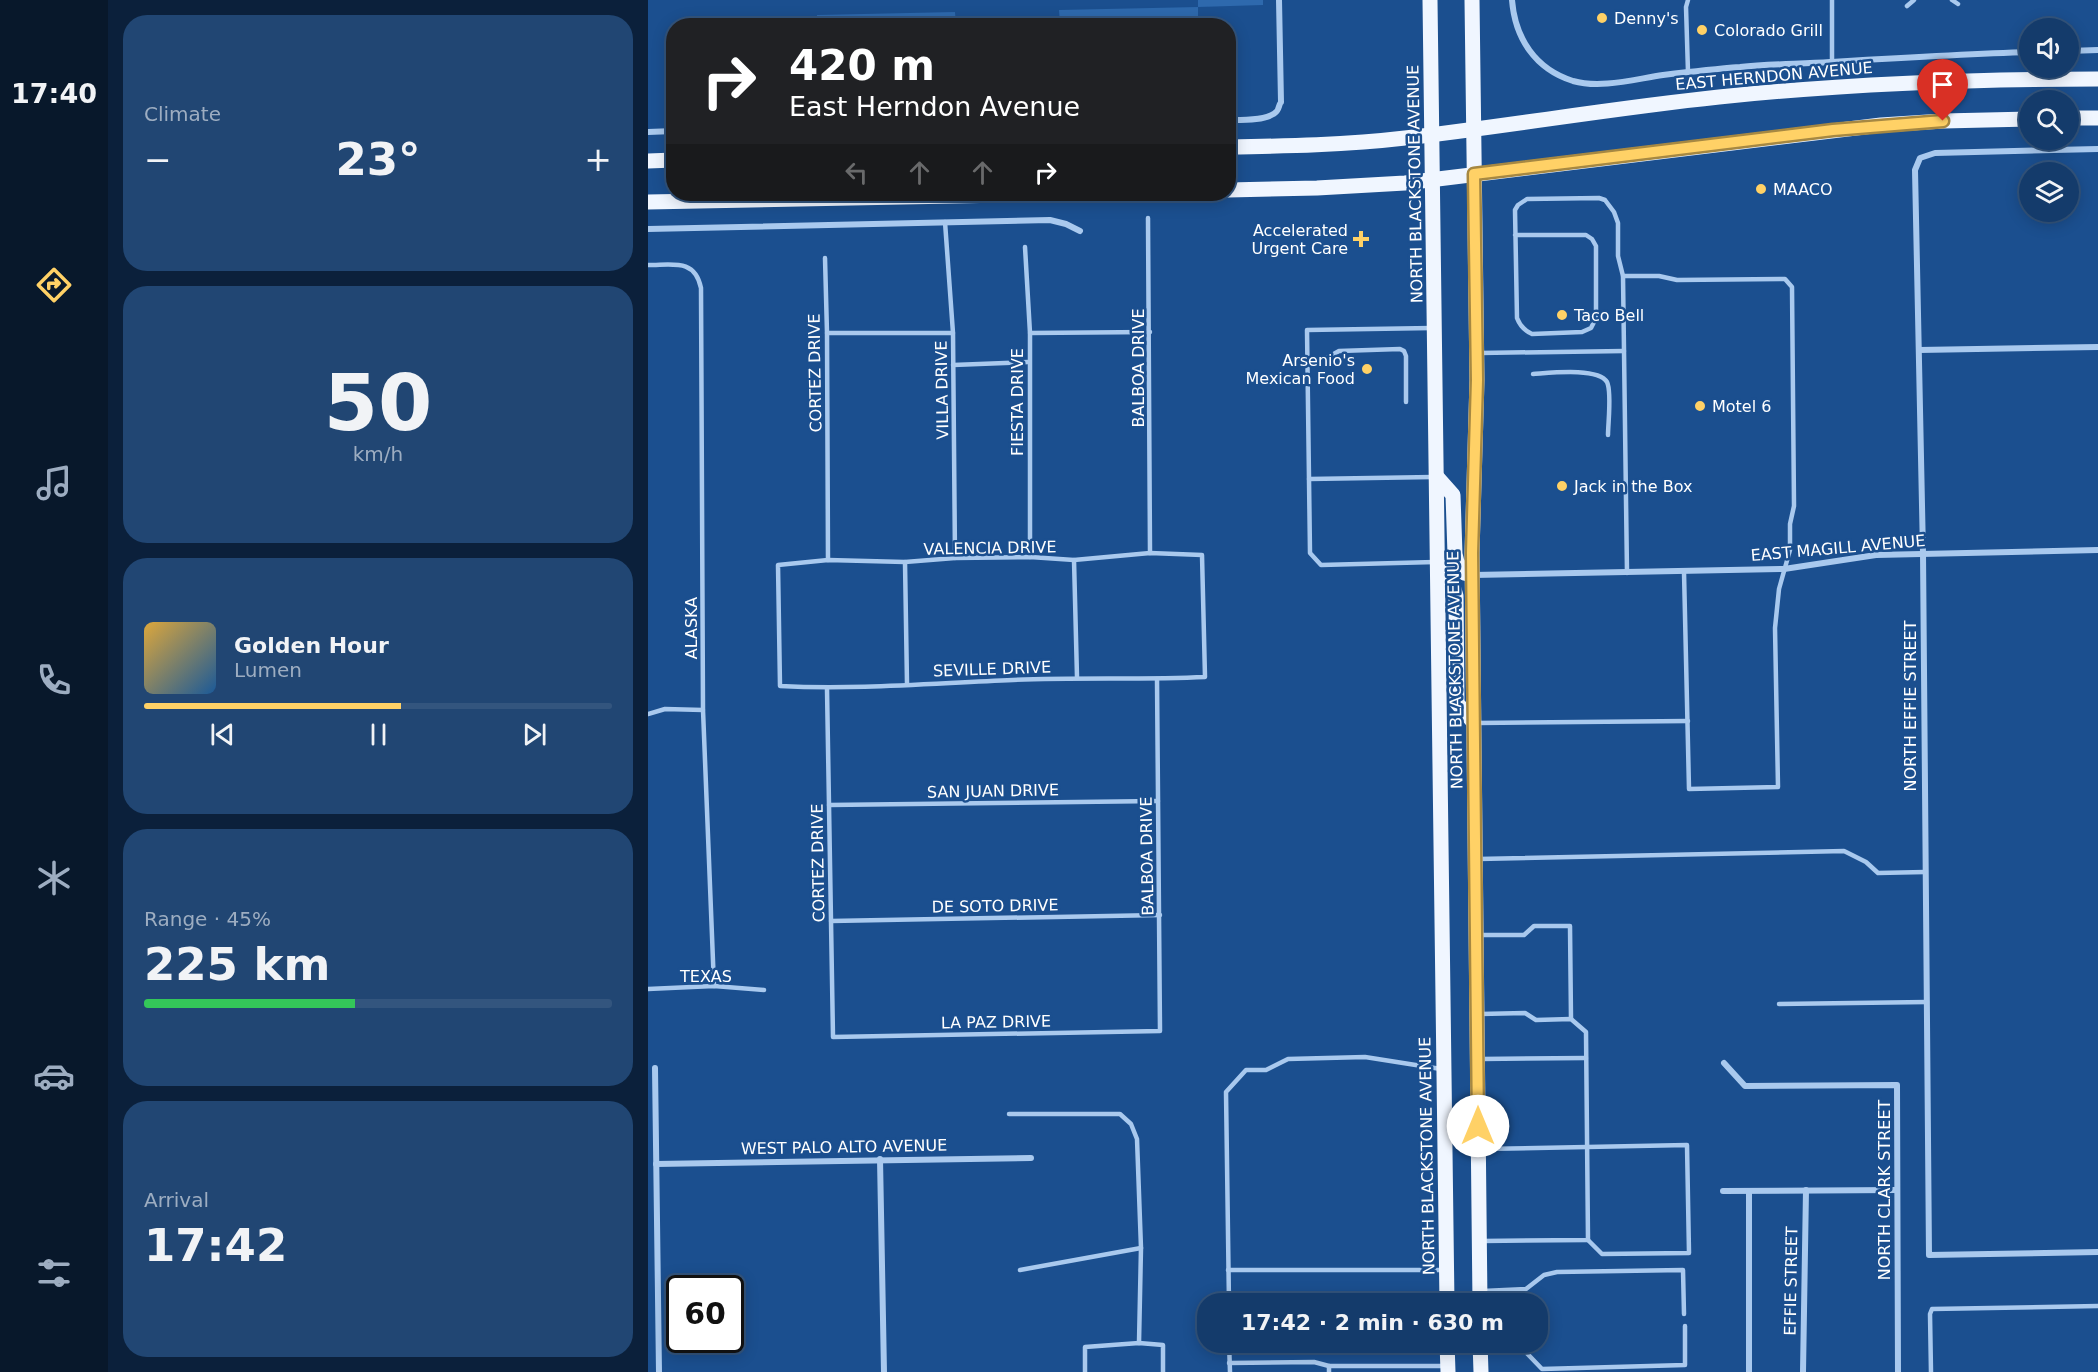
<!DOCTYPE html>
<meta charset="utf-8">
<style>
body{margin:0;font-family:"DejaVu Sans",sans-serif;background:#214673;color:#f1f3f6;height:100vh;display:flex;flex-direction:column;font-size:22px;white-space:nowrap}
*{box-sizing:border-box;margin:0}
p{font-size:20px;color:#9dadc1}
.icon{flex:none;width:33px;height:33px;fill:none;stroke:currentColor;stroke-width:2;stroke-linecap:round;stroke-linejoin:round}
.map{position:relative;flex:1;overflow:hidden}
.details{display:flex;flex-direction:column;gap:15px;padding:15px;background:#0b203b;width:540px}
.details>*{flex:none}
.guide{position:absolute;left:18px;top:18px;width:570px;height:183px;border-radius:24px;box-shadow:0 3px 15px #0003,0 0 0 2px #33557e;background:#202124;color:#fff;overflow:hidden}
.buttons{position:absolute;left:1371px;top:18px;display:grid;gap:12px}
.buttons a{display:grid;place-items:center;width:60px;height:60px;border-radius:50%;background:#143b6b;box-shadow:0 3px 15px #0003,0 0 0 2px #33557e;font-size:30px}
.speed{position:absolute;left:18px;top:1275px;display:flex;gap:12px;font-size:30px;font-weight:700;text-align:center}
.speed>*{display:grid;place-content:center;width:78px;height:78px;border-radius:50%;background:#143b6b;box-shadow:0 3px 15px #0003,0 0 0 2px #33557e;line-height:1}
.speed .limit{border:3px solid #111;border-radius:9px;background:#fff;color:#111}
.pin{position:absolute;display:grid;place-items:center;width:51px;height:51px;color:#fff;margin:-62px -26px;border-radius:50% 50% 50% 0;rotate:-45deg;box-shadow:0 0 6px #0007}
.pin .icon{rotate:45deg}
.me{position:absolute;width:66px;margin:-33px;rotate:0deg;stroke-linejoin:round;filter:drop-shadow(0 0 4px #0008)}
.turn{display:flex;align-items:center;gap:21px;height:126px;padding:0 24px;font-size:27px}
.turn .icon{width:78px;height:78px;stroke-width:2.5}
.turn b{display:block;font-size:42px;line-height:51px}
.lanes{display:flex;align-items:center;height:57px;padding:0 24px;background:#0003;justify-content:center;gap:30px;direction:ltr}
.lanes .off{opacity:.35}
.big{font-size:45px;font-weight:600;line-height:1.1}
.details .card{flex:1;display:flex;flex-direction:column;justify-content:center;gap:9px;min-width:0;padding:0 21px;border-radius:24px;background:#214673}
.details .dial{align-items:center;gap:0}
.dial b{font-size:78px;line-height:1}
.song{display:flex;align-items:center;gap:18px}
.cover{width:72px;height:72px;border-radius:9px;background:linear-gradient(135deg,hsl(40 70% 55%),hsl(210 70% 35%))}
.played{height:6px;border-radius:3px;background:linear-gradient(90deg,#ffd166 55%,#33557e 55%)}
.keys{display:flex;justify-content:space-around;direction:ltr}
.heat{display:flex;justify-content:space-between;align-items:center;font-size:33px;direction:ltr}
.charge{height:9px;border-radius:4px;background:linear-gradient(90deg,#34c759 45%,#33557e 0)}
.trip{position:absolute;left:549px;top:1293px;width:351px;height:60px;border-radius:24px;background:#143b6b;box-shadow:0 3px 15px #0003,0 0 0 2px #33557e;font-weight:600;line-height:60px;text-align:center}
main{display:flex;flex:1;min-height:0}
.menu{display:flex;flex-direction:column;width:108px;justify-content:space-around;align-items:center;background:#08182b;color:#9dadc1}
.menu .icon{width:42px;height:42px}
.menu .on{color:#ffd166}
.menu b{font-size:27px;color:#f1f3f6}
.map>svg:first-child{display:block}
.green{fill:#2e69ad}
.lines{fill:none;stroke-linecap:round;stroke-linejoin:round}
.service{stroke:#a9c9ee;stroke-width:4.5}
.minor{stroke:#a9c9ee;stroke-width:6}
.primary{stroke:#f0f6ff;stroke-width:15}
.route-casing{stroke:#a68842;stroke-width:15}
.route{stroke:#ffd166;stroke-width:10}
.poi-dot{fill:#ffd166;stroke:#1b4f8f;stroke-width:2}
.labels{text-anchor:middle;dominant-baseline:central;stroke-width:5;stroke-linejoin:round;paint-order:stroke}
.poi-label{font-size:16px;fill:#fff;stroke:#1b4f8f;text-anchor:start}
.street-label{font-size:16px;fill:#fff;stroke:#1b4f8f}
</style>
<main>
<nav class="menu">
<b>17:40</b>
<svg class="icon on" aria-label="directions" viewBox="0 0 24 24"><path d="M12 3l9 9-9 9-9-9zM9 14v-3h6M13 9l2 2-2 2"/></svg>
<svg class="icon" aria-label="music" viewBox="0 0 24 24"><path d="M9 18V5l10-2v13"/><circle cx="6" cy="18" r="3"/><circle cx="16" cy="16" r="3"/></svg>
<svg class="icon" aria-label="phone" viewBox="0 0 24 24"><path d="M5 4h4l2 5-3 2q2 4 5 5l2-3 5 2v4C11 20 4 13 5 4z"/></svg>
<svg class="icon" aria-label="climate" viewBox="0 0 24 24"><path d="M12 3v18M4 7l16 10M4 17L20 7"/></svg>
<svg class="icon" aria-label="car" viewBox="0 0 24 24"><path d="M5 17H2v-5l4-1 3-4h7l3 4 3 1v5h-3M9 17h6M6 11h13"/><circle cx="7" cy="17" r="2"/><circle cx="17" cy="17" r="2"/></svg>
<svg class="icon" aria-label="filters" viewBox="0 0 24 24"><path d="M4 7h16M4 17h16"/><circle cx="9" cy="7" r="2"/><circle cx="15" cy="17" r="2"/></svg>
</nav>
<section class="details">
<div class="card"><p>Climate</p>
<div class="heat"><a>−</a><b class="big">23°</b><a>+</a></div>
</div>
<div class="card dial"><b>50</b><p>km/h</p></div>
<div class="card">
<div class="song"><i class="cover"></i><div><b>Golden Hour</b><p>Lumen</p></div></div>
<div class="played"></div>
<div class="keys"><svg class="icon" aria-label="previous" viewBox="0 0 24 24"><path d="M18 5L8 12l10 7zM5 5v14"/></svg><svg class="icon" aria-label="pause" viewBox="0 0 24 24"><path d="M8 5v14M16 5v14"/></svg><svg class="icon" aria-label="next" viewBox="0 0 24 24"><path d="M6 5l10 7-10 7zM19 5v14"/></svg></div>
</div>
<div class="card"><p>Range · 45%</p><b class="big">225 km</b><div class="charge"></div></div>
<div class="card"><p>Arrival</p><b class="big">17:42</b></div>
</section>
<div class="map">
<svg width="1450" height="1372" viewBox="0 0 1450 1372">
<rect width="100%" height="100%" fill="#1b4f8f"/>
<g class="green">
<polygon points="550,0 615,0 615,5 550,7 550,25 412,25 411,10 550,7"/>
<polygon points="307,12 308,25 169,25 169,15"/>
</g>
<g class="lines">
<g class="service">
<polyline points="1040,0 1038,7 1040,72"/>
<polyline points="1184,0 1184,62"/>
<polyline points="1304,0 1310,4"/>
<polyline points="1259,6 1266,0"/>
<polyline points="500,218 502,553"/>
<polyline points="297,222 305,333 307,558"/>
<path d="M867 235H938L944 239 948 246V318L943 328 934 332 884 334C877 331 872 326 869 318L867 210 870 205 879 199 951 198 957 200 966 212 970 223V256L975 276 979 573"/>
<polyline points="377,247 382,333 382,557"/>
<polyline points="177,258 179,333 180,560"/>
<path d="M0 265C24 265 47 258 53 288L55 710 66 986"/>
<polyline points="975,276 1011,276 1029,280 1137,279 1144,287 1146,506 1142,524 1142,550 1131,589 1127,628 1130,787 1041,789 1036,572"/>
<polyline points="784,328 659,330 662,553 673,565 787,562"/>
<polyline points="179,333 305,333"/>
<polyline points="382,333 502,332"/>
<polyline points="832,353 976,351"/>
<polyline points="660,359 677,359 691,351 752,349 756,351 758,356 758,402"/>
<polyline points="305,365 380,362"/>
<path d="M885 374C901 373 950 367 959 382 964 392 960 423 960 435"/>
<polyline points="661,479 785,477"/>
<path d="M502 553 554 555 557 677C493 680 429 677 365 680 287 683 209 690 132 686L130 565 180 560 257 562 307 558 382 557 426 560Z"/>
<polyline points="426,560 429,677"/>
<polyline points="257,562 259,684"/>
<polyline points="179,689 185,1037 512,1031 509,679"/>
<polyline points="0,714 17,709 55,710"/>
<polyline points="829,723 1040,721"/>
<polyline points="181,805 510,801"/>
<polyline points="830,859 1196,851 1218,862 1230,873 1277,872"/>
<polyline points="183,921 512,915"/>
<polyline points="830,935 876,935 886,926 922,926 923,1019"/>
<polyline points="0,989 66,986 116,990"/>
<polyline points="1131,1004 1279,1002"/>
<polyline points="832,1014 877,1013 888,1020 923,1019 938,1032 940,1240 834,1241"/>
<polyline points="833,1059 938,1058"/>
<polyline points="361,1114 472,1114 483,1124 489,1139 493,1248 491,1343"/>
<polyline points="833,1149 1039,1145 1041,1253 954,1254 940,1240"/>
<polyline points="372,1270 493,1248"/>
<polyline points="580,1270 797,1270"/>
<polyline points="835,1291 878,1289 896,1275 909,1272 1035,1270 1036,1314"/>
<polyline points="581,1304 578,1092 598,1070 618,1070 640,1059 717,1057 793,1069"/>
<polyline points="581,1342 582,1372"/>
<polyline points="868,1342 894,1369 1037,1365 1037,1326"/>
<polyline points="581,1363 666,1362 681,1366"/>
<polyline points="437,1372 437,1347 491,1343 515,1345 515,1372"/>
<polyline points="681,1372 681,1366 797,1366"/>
<polyline points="1283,1372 1282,1314 1284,1309 1450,1306"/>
</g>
<g class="minor">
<path d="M864 0C867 38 887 69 925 81 953 89 987 79 1015 75 1040 72 1066 69 1092 67 1122 64 1152 64 1182 62 1249 58 1315 54 1382 52"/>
<polyline points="1420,51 1450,50"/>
<path d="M580 120C592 120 621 121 629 111 630 111 632 102 633 102L631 0"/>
<polyline points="0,132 26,131"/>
<polyline points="1450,149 1287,153 1272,158 1267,170 1275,553 1281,1255 1450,1252"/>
<polyline points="0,229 402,220 418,224 432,231"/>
<polyline points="1271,350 1450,347"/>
<polyline points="825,575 1136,569 1228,555 1450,550"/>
<polyline points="1076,1063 1097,1086 1249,1085 1250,1372"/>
<polyline points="7,1068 11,1372"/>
<polyline points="232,1159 236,1372"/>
<polyline points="8,1164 383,1158"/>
<polyline points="1075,1191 1249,1190"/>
<polyline points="1101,1372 1101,1191"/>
<polyline points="1155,1372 1158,1190"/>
</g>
<g class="primary">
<polyline points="782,0 799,1304"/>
<polyline points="824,0 829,380 824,553 832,1304"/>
<polyline points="1420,118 1450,118"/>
<path d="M580 147C639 146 698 145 757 138 861 126 966 108 1071 97 1197 84 1323 79 1450 79"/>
<polyline points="0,161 26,160"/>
<polyline points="580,190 669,188 757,183 1233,125 1295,121 1382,119"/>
<polyline points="0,202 404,194"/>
<polyline points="789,477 805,495 807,554 809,562 816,573 824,575"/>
<polyline points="790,562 801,573 808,596 809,703 826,723"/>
<polyline points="799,1342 800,1372"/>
<polyline points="832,1342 833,1372"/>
</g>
</g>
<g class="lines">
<g class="route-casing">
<polyline id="route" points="830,1126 824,553 829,380 826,174 1185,130 1295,121"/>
</g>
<use href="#route" class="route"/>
</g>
<g class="poi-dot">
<circle cx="954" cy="18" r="6"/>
<circle cx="1054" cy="30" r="6"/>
<circle cx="1113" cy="189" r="6"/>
<path d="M710 230h6v6h6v6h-6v6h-6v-6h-6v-6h6z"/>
<circle cx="914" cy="315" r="6"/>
<circle cx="719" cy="369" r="6"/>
<circle cx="1052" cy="406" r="6"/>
<circle cx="914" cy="486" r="6"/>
</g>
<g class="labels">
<g class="poi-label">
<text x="966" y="18">Denny's</text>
<text x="1066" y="30">Colorado Grill</text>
<text x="1125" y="189">MAACO</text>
<text x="700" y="230" text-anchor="end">Accelerated<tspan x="700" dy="18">Urgent Care</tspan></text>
<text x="926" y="315">Taco Bell</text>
<text x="707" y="360" text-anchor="end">Arsenio's<tspan x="707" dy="18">Mexican Food</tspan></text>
<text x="1064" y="406">Motel 6</text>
<text x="926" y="486">Jack in the Box</text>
</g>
<g class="street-label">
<text transform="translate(1126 76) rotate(-5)">EAST HERNDON AVENUE</text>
<text transform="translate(767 184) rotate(-91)">NORTH BLACKSTONE AVENUE</text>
<text transform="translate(490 368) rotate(-90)">BALBOA DRIVE</text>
<text transform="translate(167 373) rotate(-91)">CORTEZ DRIVE</text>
<text transform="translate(294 390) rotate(-91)">VILLA DRIVE</text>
<text transform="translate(369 402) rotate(-90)">FIESTA DRIVE</text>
<text transform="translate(342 548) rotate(-1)">VALENCIA DRIVE</text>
<text transform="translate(1190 548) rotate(-5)">EAST MAGILL AVENUE</text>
<text transform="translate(43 628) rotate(-90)">ALASKA</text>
<text transform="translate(344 669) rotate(-2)">SEVILLE DRIVE</text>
<text transform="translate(807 670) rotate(-91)">NORTH BLACKSTONE AVENUE</text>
<text transform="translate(1262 706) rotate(-90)">NORTH EFFIE STREET</text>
<text transform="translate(345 791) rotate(-1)">SAN JUAN DRIVE</text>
<text transform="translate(499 856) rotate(-91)">BALBOA DRIVE</text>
<text transform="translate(170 863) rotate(-91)">CORTEZ DRIVE</text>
<text transform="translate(347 906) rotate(-1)">DE SOTO DRIVE</text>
<text x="58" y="976">TEXAS</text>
<text transform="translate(348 1022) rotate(-1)">LA PAZ DRIVE</text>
<text transform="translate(196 1147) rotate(-1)">WEST PALO ALTO AVENUE</text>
<text transform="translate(779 1156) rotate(-91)">NORTH BLACKSTONE AVENUE</text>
<text transform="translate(1236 1190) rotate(-90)">NORTH CLARK STREET</text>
<text transform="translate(1143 1281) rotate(-89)">EFFIE STREET</text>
</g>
</g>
</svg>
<div class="buttons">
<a><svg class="icon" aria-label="sound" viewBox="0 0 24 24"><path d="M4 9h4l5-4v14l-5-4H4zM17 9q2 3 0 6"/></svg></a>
<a><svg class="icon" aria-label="search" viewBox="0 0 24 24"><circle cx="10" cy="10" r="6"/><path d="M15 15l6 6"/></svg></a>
<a><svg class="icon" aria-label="layers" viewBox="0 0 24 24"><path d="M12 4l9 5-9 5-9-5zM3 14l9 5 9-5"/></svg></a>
</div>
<div class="speed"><div class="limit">60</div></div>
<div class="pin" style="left:1295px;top:121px;background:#d93025"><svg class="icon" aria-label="arrive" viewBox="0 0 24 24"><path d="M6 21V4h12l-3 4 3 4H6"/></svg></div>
<svg class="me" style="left:830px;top:1126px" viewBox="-20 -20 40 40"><circle r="19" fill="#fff"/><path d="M0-13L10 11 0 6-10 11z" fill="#ffd166"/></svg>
<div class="trip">17:42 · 2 min · 630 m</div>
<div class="guide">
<div class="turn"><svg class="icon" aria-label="right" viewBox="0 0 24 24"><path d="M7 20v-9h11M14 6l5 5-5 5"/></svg><div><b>420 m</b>East Herndon Avenue</div></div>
<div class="lanes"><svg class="icon off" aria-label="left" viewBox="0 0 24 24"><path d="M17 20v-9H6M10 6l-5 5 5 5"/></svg><svg class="icon off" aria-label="ahead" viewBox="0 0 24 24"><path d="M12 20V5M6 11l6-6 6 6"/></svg><svg class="icon off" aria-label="ahead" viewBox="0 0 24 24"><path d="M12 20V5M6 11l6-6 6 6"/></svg><svg class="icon" aria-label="right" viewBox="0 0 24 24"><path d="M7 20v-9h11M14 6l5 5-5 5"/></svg></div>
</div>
</div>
</main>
